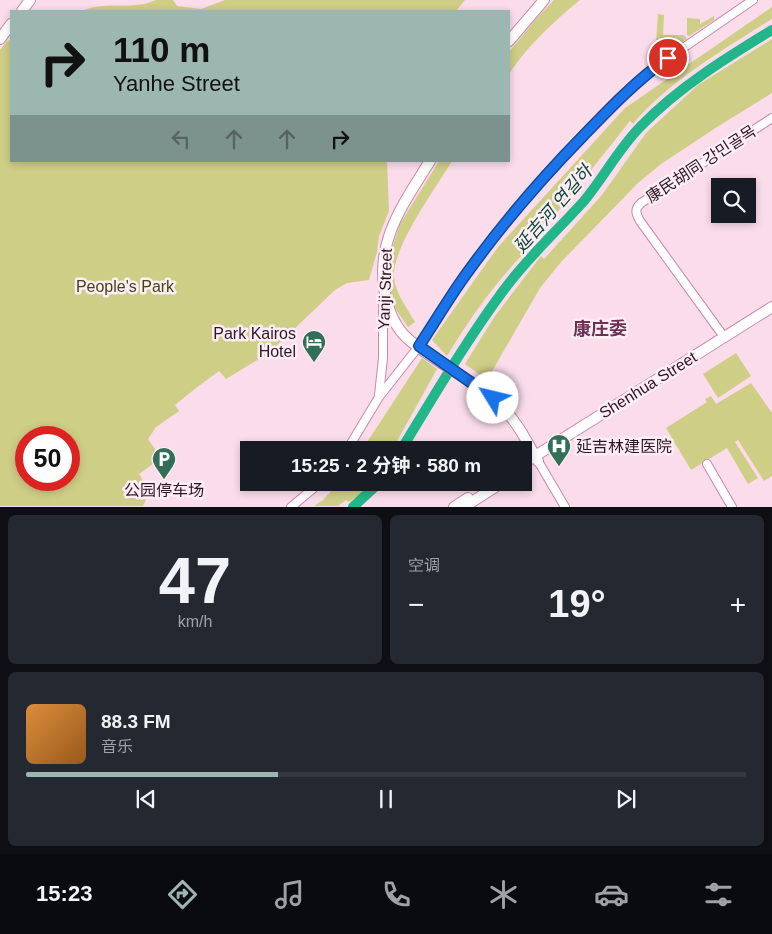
<!DOCTYPE html>
<html lang="zh">
<meta charset="utf-8">
<style>
body{margin:0;font-family:Arial,"Noto Sans SC","Noto Sans KR",sans-serif;background:#242831;color:#f1f3f6;height:100vh;display:flex;flex-direction:column;font-size:19px;white-space:nowrap}
*{box-sizing:border-box;margin:0}
p{font-size:16px;color:#9ea1a6}
.icon{flex:none;width:28px;height:28px;fill:none;stroke:currentColor;stroke-width:2;stroke-linecap:round;stroke-linejoin:round}
.map{position:relative;height:507px;overflow:hidden}
.sheet{display:flex;flex-direction:column;gap:8px;padding:8px;background:#0d0f14;flex:1}
.sheet>*{flex:none}
.guide{position:absolute;left:10px;top:10px;width:500px;height:152px;border-radius:0px;box-shadow:0 2px 8px #0003;background:#9cb7af;color:#111;overflow:hidden}
.tools{position:absolute;left:711px;top:178px;display:grid;gap:10px}
.tools a{display:grid;place-items:center;width:45px;height:45px;border-radius:0px;background:#171b24;box-shadow:0 2px 8px #0003;font-size:25px}
.speed{position:absolute;left:15px;top:426px;display:flex;gap:10px;font-size:25px;font-weight:700;text-align:center}
.speed>*{display:grid;place-content:center;width:65px;height:65px;border-radius:50%;background:#171b24;box-shadow:0 2px 8px #0003;line-height:1}
.speed .limit{border:8px solid #d22;background:#fff;color:#111}
.pin{position:absolute;display:grid;place-items:center;width:42px;height:42px;color:#fff;margin:-21px;border:2px solid #fff;border-radius:50%;box-shadow:0 1px 5px #0007}
.me{position:absolute;width:55px;margin:-28px;rotate:306deg;stroke-linejoin:round;filter:drop-shadow(0 0 4px #0008)}
.turn{display:flex;align-items:center;gap:18px;height:105px;padding:0 20px;font-size:22px}
.turn .icon{width:65px;height:65px;stroke-width:2.5}
.turn b{display:block;font-size:35px;line-height:42px}
.lanes{display:flex;align-items:center;height:48px;padding:0 20px;background:#0003;justify-content:center;gap:25px;direction:ltr}
.lanes .off{opacity:.35}
.big{font-size:38px;font-weight:700;line-height:1.1}
.sheet .widget{flex:1;display:flex;flex-direction:column;justify-content:center;gap:8px;min-width:0;padding:0 18px;border-radius:8px;background:#242831}
.sheet .dial{align-items:center;gap:0}
.dial b{font-size:65px;line-height:1}
.song{display:flex;align-items:center;gap:15px}
.cover{width:60px;height:60px;border-radius:8px;background:linear-gradient(135deg,hsl(30 70% 55%),hsl(30 70% 35%))}
.played{height:5px;border-radius:2px;background:linear-gradient(90deg,#9cb7af 35%,#363941 35%)}
.keys{display:flex;justify-content:space-around;direction:ltr}
.heat{display:flex;justify-content:space-between;align-items:center;font-size:28px;direction:ltr}
.sheet .tiles{flex:1;display:grid;gap:8px;grid-template-columns:1fr 1fr}
.widget:last-child{grid-column:span 2}
.trip{position:absolute;left:240px;top:441px;width:292px;height:50px;border-radius:0px;background:#171b24;box-shadow:0 2px 8px #0003;font-weight:700;line-height:50px;text-align:center}
.dock{display:flex;height:80px;justify-content:space-around;align-items:center;background:#090b0e;color:#9ea1a6}
.dock .icon{width:35px;height:35px}
.dock .on{color:#9cb7af}
.dock b{font-size:22px;color:#f1f3f6}
.map>svg:first-child{display:block}
.green{fill:#cfce87;fill-rule:evenodd}
.lines{fill:none;stroke-linecap:round;stroke-linejoin:round}
.river{stroke:#22b68b;stroke-width:10}
.minor-casing{stroke:#cb86aa;stroke-width:10}
.major-casing{stroke:#cb86aa;stroke-width:12}
.minor{stroke:#fff;stroke-width:8}
.major{stroke:#fff;stroke-width:10}
.route-casing{stroke:#114b97;stroke-width:12}
.route{stroke:#1a73e8;stroke-width:9}
.labels{text-anchor:middle;dominant-baseline:central;stroke-width:5;stroke-linejoin:round;paint-order:stroke}
.street-label{font-size:16px;fill:#301624;stroke:#fdeef5}
.park-label{font-size:16px;fill:#454415;stroke:#fdeef5}
.poi-label{font-size:16px;fill:#301624;stroke:#fdeef5;text-anchor:end}
.water-label{font-size:18px;font-style:italic;fill:#0d4735;stroke:#fdeef5}
.neighbourhood-label{font-size:18px;font-weight:bold;fill:#6d3153;stroke:#fdeef5}
</style>
<div class="map">
<svg width="772" height="507" viewBox="0 0 772 507">
<rect width="100%" height="100%" fill="#fadcea"/>
<g class="green">
<path d="M156 0H173L177 6 201 9 225 0H465L456 11H81C108 0 132 11 156 0Z"/>
<path d="M554 0H580C553 22 528 45 509 74V52L536 19Z"/>
<path d="M772 7V19C728 46 665 84 633 124L630 121 560 209 529 239 532 245C499 277 471 316 447 356L432 340 498 247 625 108Z"/>
<polygon points="658,14 664,15 663,35 684,35 687,39 658,58 655,57"/>
<polygon points="714,16 714,20 689,36 687,35 687,18 700,19 700,24"/>
<path d="M11 39V161H387L389 211 379 236 377 252 369 280 347 283 335 290 269 353 226 379 219 371 196 388 175 405 179 411 156 427 148 439 161 458 139 474C147 487 150 492 143 506H0V50L6 42ZM26 438H69V480H26Z"/>
<polygon points="772,39 772,93 717,127 661,164 638,183 561,262 540,288 487,380 465,364 495,316 541,256 544,259 602,195 646,133 698,85"/>
<path d="M439 161H452C436 188 392 247 394 277 395 293 407 308 415 322L408 327 395 308 391 297V252L400 224Z"/>
<polygon points="736,353 751,376 718,398 703,374"/>
<polygon points="422,358 437,369 392,450 362,450"/>
<polygon points="751,383 772,413 772,476 764,481 738,440 735,442 758,478 748,484 727,448 691,470 666,428 707,402 705,399 711,396 716,404"/>
<polygon points="339,482 372,483 363,493 349,502 346,500 338,506 314,506 323,500"/>
</g>
<g class="lines">
<g class="river">
<path d="M401 450C434 396 466 341 503 291 527 258 557 231 584 201 604 177 619 148 641 126 679 87 726 58 772 30"/>
<polyline points="353,507 380,482"/>
</g>
<g class="minor-casing">
<g id="minor">
<path d="M724 337 640 221C636 214 634 209 641 203L772 118"/>
<polyline points="379,395 383,358 383,297"/>
<polyline points="347,450 379,397 419,346 465,274 524,201 562,157 618,99 654,68 753,0"/>
<polyline points="538,461 565,507"/>
<polyline points="707,464 732,507"/>
<polyline points="291,507 321,482"/>
</g>
</g>
<g class="major-casing">
<g id="major">
<polyline points="22,11 30,0"/>
<polyline points="0,39 11,24"/>
<polyline points="509,41 544,0"/>
<path d="M430 161C402 206 372 245 387 302 390 314 397 329 407 338 436 364 475 379 502 407 518 423 527 442 538 461"/>
<polyline points="524,463 772,307"/>
<polyline points="454,507 468,498"/>
<polyline points="464,507 503,482"/>
</g>
</g>
<use href="#minor" class="minor"/>
<use href="#major" class="major"/>
</g>
<g class="lines">
<g class="route-casing">
<path id="route" d="M493 398 419 346C435 322 450 296 467 273 502 224 542 178 584 135 611 107 637 80 668 58"/>
</g>
<use href="#route" class="route"/>
</g>
<defs>
<g id="hotel-pin" transform="scale(1.25)"><path d="M0 17L-7.5 6A9.5 9.5 0 1 1 7.5 6Z" fill="#336e58" stroke="#fdeef5"/><path d="M-6-4.5h1.5V1H6V5H4.5V3h-9V5H-6ZM-4 0a1.8 1.8 0 1 1 3.6 0ZM.5 0V-2.5h3Q6-2.5 6 0Z" fill="#fff"/></g>
<g id="hospital-pin" transform="scale(1.25)"><path d="M0 17L-7.5 6A9.5 9.5 0 1 1 7.5 6Z" fill="#336e58" stroke="#fdeef5"/><path d="M-5-5h3v3.5h4V-5h3V5h-3V1.5h-4V5h-3Z" fill="#fff"/></g>
<g id="parking-pin" transform="scale(1.25)"><path d="M0 17L-7.5 6A9.5 9.5 0 1 1 7.5 6Z" fill="#336e58" stroke="#fdeef5"/><path d="M-3.5-5.5H1a3.5 3.5 0 0 1 0 7H-1V5.5H-3.5ZM-1-3.4V-.6H.8a1.4 1.4 0 0 0 0-2.8Z" fill="#fff"/></g>
</defs>
<g fill-rule="evenodd">
<use href="#hotel-pin" x="314" y="342"/>
<use href="#hospital-pin" x="559" y="446"/>
<use href="#parking-pin" x="164" y="459"/>
</g>
<g class="labels">
<g class="street-label">
<text transform="translate(701 164) rotate(-33)">康民胡同 강민골목</text>
<text transform="translate(385 289) rotate(-88)">Yanji Street</text>
<text transform="translate(648 385) rotate(-32)">Shenhua Street</text>
</g>
<g class="park-label">
<text x="125" y="286">People's Park</text>
</g>
<g class="poi-label">
<text x="296" y="333">Park Kairos<tspan x="296" dy="18">Hotel</tspan></text>
<text x="576" y="446" text-anchor="start">延吉林建医院</text>
<text x="164" y="490" text-anchor="middle">公园停车场</text>
</g>
<g class="water-label">
<text transform="translate(553 209) rotate(-49)">延吉河 연길하</text>
</g>
<g class="neighbourhood-label">
<text x="600" y="329">康庄委</text>
</g>
</g>
</svg>
<div class="tools">
<a><svg class="icon" aria-label="search" viewBox="0 0 24 24"><circle cx="10" cy="10" r="6"/><path d="M15 15l6 6"/></svg></a>
</div>
<div class="speed"><div class="limit">50</div></div>
<div class="pin" style="left:668px;top:58px;background:#d93025"><svg class="icon" aria-label="arrive" viewBox="0 0 24 24"><path d="M6 21V4h12l-3 4 3 4H6"/></svg></div>
<svg class="me" style="left:493px;top:398px" viewBox="-20 -20 40 40"><circle r="19" fill="#fff"/><path d="M0-13L10 11 0 6-10 11z" fill="#1a73e8"/></svg>
<div class="trip">15:25 · 2 分钟 · 580 m</div>
<div class="guide">
<div class="turn"><svg class="icon" aria-label="right" viewBox="0 0 24 24"><path d="M7 20v-9h11M14 6l5 5-5 5"/></svg><div><b>110 m</b>Yanhe Street</div></div>
<div class="lanes"><svg class="icon off" aria-label="left" viewBox="0 0 24 24"><path d="M17 20v-9H6M10 6l-5 5 5 5"/></svg><svg class="icon off" aria-label="ahead" viewBox="0 0 24 24"><path d="M12 20V5M6 11l6-6 6 6"/></svg><svg class="icon off" aria-label="ahead" viewBox="0 0 24 24"><path d="M12 20V5M6 11l6-6 6 6"/></svg><svg class="icon" aria-label="right" viewBox="0 0 24 24"><path d="M7 20v-9h11M14 6l5 5-5 5"/></svg></div>
</div>
</div>
<section class="sheet">
<div class="tiles">
<div class="widget dial"><b>47</b><p>km/h</p></div>
<div class="widget"><p>空调</p>
<div class="heat"><a>−</a><b class="big">19°</b><a>+</a></div>
</div>
<div class="widget">
<div class="song"><i class="cover"></i><div><b>88.3 FM</b><p>音乐</p></div></div>
<div class="played"></div>
<div class="keys"><svg class="icon" aria-label="previous" viewBox="0 0 24 24"><path d="M18 5L8 12l10 7zM5 5v14"/></svg><svg class="icon" aria-label="pause" viewBox="0 0 24 24"><path d="M8 5v14M16 5v14"/></svg><svg class="icon" aria-label="next" viewBox="0 0 24 24"><path d="M6 5l10 7-10 7zM19 5v14"/></svg></div>
</div>
</div>
</section>
<nav class="dock">
<b>15:23</b>
<svg class="icon on" aria-label="directions" viewBox="0 0 24 24"><path d="M12 3l9 9-9 9-9-9zM9 14v-3h6M13 9l2 2-2 2"/></svg>
<svg class="icon" aria-label="music" viewBox="0 0 24 24"><path d="M9 18V5l10-2v13"/><circle cx="6" cy="18" r="3"/><circle cx="16" cy="16" r="3"/></svg>
<svg class="icon" aria-label="phone" viewBox="0 0 24 24"><path d="M5 4h4l2 5-3 2q2 4 5 5l2-3 5 2v4C11 20 4 13 5 4z"/></svg>
<svg class="icon" aria-label="climate" viewBox="0 0 24 24"><path d="M12 3v18M4 7l16 10M4 17L20 7"/></svg>
<svg class="icon" aria-label="car" viewBox="0 0 24 24"><path d="M5 17H2v-5l4-1 3-4h7l3 4 3 1v5h-3M9 17h6M6 11h13"/><circle cx="7" cy="17" r="2"/><circle cx="17" cy="17" r="2"/></svg>
<svg class="icon" aria-label="filters" viewBox="0 0 24 24"><path d="M4 7h16M4 17h16"/><circle cx="9" cy="7" r="2"/><circle cx="15" cy="17" r="2"/></svg>
</nav>
